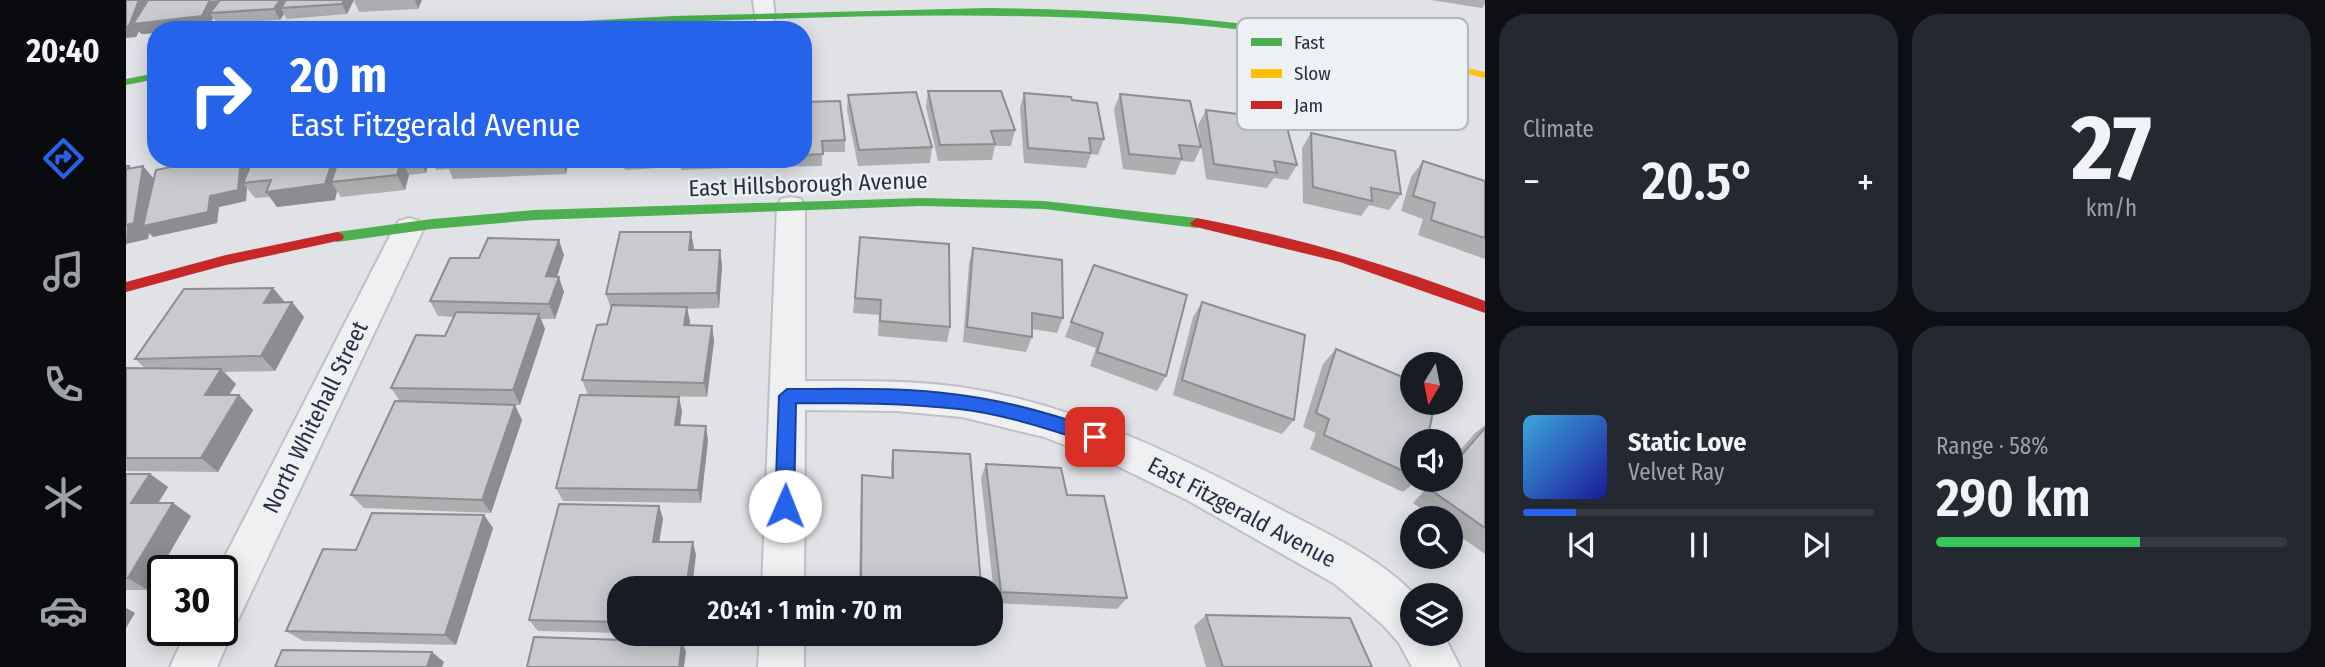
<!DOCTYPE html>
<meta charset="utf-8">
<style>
body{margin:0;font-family:"Fira Sans Condensed",sans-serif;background:#242831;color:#f1f3f6;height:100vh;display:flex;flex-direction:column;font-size:26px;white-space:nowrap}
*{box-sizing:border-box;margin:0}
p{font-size:23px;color:#9ea1a6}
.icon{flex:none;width:38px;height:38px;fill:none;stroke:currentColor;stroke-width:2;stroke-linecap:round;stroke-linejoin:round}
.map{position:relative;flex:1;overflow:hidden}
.drawer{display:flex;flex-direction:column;gap:14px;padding:14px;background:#0d0f14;width:840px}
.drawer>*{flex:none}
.top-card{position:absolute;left:21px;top:21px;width:665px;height:147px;border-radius:28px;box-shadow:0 4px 18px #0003;background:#2563eb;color:#fff;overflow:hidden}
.needle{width:46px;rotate:190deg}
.tools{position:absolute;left:1274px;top:352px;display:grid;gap:14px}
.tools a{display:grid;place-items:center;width:63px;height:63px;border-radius:50%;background:#171b24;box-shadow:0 4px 18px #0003;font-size:35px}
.speed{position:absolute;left:21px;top:555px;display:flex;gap:14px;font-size:35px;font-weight:700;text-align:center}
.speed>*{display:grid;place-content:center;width:91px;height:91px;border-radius:50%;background:#171b24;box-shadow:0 4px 18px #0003;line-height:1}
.speed .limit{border:4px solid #111;border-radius:10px;background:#fff;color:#111}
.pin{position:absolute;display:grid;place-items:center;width:60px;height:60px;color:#fff;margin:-30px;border-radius:14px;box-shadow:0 4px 10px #0006}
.me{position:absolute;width:77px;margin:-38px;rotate:1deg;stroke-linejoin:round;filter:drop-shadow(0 0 5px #0008)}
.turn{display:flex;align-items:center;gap:24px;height:147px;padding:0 28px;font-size:32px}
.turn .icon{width:91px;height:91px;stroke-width:2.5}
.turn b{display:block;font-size:49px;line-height:60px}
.big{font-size:52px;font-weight:600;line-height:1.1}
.drawer .widget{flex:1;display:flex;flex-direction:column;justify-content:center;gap:10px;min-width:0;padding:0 24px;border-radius:28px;background:#242831}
.drawer .dial{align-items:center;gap:0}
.dial b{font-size:91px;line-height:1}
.song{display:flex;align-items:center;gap:21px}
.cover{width:84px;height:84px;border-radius:10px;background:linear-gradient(135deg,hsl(200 70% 55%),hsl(240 70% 35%))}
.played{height:7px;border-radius:4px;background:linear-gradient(90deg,#2563eb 15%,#363941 15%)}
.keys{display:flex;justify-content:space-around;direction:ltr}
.heat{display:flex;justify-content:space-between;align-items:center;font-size:38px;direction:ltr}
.charge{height:10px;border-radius:5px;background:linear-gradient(90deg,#34c759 58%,#363941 0)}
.drawer .tiles{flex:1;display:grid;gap:14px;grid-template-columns:repeat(2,1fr)}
.trip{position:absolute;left:481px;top:576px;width:396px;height:70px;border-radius:28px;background:#171b24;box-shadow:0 4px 18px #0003;font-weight:600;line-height:70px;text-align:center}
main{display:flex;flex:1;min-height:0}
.dock{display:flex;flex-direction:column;width:126px;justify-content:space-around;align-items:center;background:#090b0e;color:#9ea1a6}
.dock .icon{width:49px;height:49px}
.dock .selected{color:#2563eb}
.dock b{font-size:32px;color:#f1f3f6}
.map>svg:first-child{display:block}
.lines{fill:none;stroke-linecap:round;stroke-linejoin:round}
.street-casing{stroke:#bec0c3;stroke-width:4}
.street{fill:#eff0f2;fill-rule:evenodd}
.fast{fill:#4caf50;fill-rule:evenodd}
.slow{fill:#ffc107;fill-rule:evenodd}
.jam{fill:#c62828;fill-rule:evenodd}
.wall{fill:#acaeb0}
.shaded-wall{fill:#8c8d90}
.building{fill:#c8cacd;stroke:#8c8d90;stroke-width:2}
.route{fill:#2563eb;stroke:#184099;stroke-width:2}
.labels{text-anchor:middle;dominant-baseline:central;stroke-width:5;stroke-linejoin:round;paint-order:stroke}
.street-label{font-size:23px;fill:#26313f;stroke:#edf1f6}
.key{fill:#edf1f6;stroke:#b1b7bf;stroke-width:2}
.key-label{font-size:19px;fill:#26313f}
</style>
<main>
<nav class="dock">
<b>20:40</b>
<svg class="icon selected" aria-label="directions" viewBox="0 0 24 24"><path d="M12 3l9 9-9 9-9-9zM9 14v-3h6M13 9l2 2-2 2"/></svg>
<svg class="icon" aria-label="music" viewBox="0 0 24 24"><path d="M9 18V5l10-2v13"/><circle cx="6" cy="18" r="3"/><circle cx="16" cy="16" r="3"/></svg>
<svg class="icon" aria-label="phone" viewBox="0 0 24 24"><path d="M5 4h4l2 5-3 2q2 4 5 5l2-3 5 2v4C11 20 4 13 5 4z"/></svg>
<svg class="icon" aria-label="climate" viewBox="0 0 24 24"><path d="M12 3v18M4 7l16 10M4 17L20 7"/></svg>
<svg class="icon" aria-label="car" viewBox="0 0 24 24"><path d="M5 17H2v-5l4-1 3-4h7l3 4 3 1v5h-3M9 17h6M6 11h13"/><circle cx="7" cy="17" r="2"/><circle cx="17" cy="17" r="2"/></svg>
</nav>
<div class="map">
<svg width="1359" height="667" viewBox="0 0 1359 667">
<rect width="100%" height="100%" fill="#e0e2e5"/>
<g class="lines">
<g class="street-casing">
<g id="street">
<polygon points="627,0 647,0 649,17 646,22 630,22"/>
<path d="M665 197 675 199 679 206V381C730 381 782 380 833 387 946 403 1051 455 1150 507 1199 533 1250 555 1289 595H1286V634H1317L1334 667H1286L1273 643 1257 625 1209 584 1061 500 985 463 918 437 836 417 771 411 679 410 678 588H636L651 206 655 199Z"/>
<polygon points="283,218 293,221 298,228 111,622 105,625 107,630 91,667 44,667 61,630 96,630 96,570 92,570 268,228 273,221"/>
<polygon points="634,634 678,634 678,667 632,667"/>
</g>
</g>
<use href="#street" class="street"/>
<g class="fast">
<path d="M862 8C968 9 1073 16 1178 32L1183 35 1178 38C969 7 760 15 550 22 479 25 409 30 338 30L343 27 548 16Z"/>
<polygon points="30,73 30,79 0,85 0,79"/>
<polygon points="794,198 918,201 1071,218 1078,223 1071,228 918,209 794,206 409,220 306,229 211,242 204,237 211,232 306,219 409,210"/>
</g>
<polygon class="slow" points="1178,32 1359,72 1359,78 1174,37 1174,33"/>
<g class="jam">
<path d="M1071 218C1170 237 1265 265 1359 301V313L1214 262 1066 226 1064 223Z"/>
<polygon points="211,232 216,234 218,237 216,240 100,265 0,292 0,282 100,255"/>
</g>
</g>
<g class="wall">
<polygon points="0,0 20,0 21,1 228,0 221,14 161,19 158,14 154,20 91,23 87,18 83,27 56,30 30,30 30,33 15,34 13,31 10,37"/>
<polygon points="229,0 296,0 292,9 233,12 228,1"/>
<polygon points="1305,0 1359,0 1359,4 1356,8"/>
<polygon points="802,91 889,130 885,146 869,146 866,160 812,161 800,107"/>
<polygon points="898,93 946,100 978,139 972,155 965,154 960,168 898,163 894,108"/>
<polygon points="994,94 1075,147 1068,162 1055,161 1049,175 997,169 988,109"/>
<polygon points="722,95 806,147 804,163 732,166 721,110"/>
<polygon points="677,102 719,140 719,152 696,152 696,166 647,167 646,159 677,159"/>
<polygon points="1080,110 1171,165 1162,180 1148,178 1141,188 1080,179 1072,125"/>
<polygon points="1185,133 1275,194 1263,210 1243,205 1235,216 1177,203 1176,148"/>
<polygon points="127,159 304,159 300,173 283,175 279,190 215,197 211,191 209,200 151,207 144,197 129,198 121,188 120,201 93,207 91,223 27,237 23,233 22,239 5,168 28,179 124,164 123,168"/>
<polygon points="305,159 443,159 440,174 327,179 323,169 310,170"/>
<polygon points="496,159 548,159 548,167 499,170"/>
<polygon points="553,159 605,159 605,168 555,170"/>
<polygon points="1297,161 1359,181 1359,259 1292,235 1297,219 1275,211 1285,177"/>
<polygon points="565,232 567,250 594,250 596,266 593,308 561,309 564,322 563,325 586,326 588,341 581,397 462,395 456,380 481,324 485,309 480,294"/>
<polygon points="734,237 824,327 821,342 752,336 753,315 727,313"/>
<polygon points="847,248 937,318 931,333 906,329 906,337 900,352 837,342 843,263"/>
<polygon points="438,255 431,276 438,292 429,319 415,319 419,329 394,405 355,404 396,420 365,513 238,508 225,495 274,401 265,388 319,336 328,317 312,316 304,301 353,258"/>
<polygon points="968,265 1040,376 1031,391 964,366 970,348 939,337"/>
<polygon points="147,288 159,302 166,302 178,317 149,371 98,372 110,384 103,395 113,395 127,410 92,472 0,471 0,368 20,369 9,359"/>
<polygon points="1076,302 1168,420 1156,434 1047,395 1067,317"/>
<polygon points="1210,349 1286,441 1286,480 1292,480 1277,492 1184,449 1190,433 1177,427 1197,364"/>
<polygon points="556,411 554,426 582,440 575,503 437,501 430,488"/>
<polygon points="1359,425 1359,554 1325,530 1325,518 1308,518 1287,503 1308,480 1325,480 1325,461 1348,434"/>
<polygon points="767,450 855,585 854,588 733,588 735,489 736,475 765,477 765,464"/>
<polygon points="860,464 941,495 1001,598 991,609 869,603 855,478"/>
<polygon points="0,474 24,474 42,487 32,503 65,516 22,590 0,590"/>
<polygon points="533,506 537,519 533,542 570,555 494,588 494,633 412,631 403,620"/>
<polygon points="358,515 367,528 330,645 177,641 160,631"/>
<polygon points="1080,615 1246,667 1080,667 1068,626"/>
</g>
<g class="shaded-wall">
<polygon points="13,0 20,0 23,4 96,0 84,13 87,18 83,27 56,30 30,30 30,33 15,34 13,31 10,37 0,38 0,26"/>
<polygon points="154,0 167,0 155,8 158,14 154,20 148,9"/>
<polygon points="218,0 228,0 221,14 216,4"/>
<polygon points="289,0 296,0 292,9"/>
<polygon points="115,159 121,159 124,164 122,182 117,183 121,188 120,201 93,207 91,223 27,237 23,233 22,239 0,244 3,166 15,180 17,166 30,181 84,196"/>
<polygon points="207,159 220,159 205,182 211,191 209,200 151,207 140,192"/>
<polygon points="293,159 304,159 300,173"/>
<polygon points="435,159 443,159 440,174"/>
<polygon points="275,160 283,175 279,190 271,175"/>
<polygon points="565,232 568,248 566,266 563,250"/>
<polygon points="433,240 438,255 426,292 420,276"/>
<polygon points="594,250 596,266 593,308 591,293"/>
<polygon points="433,277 438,292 429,319 423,304"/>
<polygon points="147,288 159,303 138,303"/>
<polygon points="166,302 178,317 149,371 135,356"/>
<polygon points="561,307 564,322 560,340 558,325"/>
<polygon points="413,314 419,329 394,405 387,390"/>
<polygon points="586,326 588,341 581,397 578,383"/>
<polygon points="95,369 110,384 94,409 79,395"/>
<polygon points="113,395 127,410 92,472 75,458"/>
<polygon points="553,397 556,411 552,439 549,425"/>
<polygon points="389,405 396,420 365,513 356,500"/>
<polygon points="580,426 582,440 575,503 572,490"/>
<polygon points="24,474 42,487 24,516 5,503"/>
<polygon points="47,503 65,516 22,590 2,578"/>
<polygon points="533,506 537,519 531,554 527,542"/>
<polygon points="358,515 367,528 330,645 319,635"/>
<polygon points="567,542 570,555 566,588 560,588"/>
<polygon points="0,608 9,613 0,628"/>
<polygon points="556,642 560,652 558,667 553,667"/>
<polygon points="306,652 318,662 316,667 301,667"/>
</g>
<g class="building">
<polygon points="0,0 13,0 3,26 0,26"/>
<polygon points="22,0 84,0 76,16 7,24"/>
<polygon points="94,0 154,0 148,9 84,13"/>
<polygon points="160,0 218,0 216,4 155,8"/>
<polygon points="802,91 875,91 889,130 865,131 869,144 814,145"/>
<polygon points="790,92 806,147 733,150 722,95"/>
<polygon points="898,93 945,97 946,100 971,103 978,139 963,138 965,153 902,148"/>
<polygon points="994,94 1064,101 1075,147 1053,145 1056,159 1003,154"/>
<polygon points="714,101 719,140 696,141 697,154 677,155 677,102"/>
<polygon points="1080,110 1159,120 1171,165 1148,161 1151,173 1088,164"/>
<polygon points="1185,133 1269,151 1275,194 1245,188 1246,201 1187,187"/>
<polygon points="83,159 115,159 112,190 84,196 82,212 17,226 30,170"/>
<polygon points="127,159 207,159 199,184 140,192 145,180 117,183"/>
<polygon points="213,159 280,159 275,160 271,175 205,182"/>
<polygon points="322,159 424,159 320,164"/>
<polygon points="1297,161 1359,181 1359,238 1305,220 1309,203 1287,196"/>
<polygon points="0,166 3,166 2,169 17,166 8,223 0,225"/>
<polygon points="494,232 565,232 563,250 594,250 591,293 480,294"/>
<polygon points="734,237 823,244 824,327 754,321 755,300 729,298"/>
<polygon points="362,238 433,240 420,276 433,277 423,304 304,301 324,258 353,258"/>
<polygon points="847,248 936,260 937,318 906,313 906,337 841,327"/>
<polygon points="968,265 1061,295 1040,376 971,352 977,333 945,322"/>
<polygon points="147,288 138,303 166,302 135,356 9,359 58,289"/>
<polygon points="1076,302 1179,335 1168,420 1056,380"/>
<polygon points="486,305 561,307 558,325 586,326 578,383 456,380 471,325 481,324"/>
<polygon points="330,312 413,314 387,390 265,388 290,335 319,336"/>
<polygon points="1210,349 1286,381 1286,402 1309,402 1301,441 1286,441 1286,475 1198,435 1203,419 1190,413"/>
<polygon points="0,368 95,369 79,395 113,395 75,458 0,458"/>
<polygon points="454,395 553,397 549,425 580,426 572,490 430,488"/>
<polygon points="269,401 389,405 356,500 225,495"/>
<polygon points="1359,428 1359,528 1305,490 1314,480 1325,480 1325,467"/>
<polygon points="767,450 844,454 855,585 735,577 736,475 767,478"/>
<polygon points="860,464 935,468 941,495 978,496 1001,598 875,592"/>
<polygon points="0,474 24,474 5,503 47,503 2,578 0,578"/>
<polygon points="433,504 533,506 527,542 567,542 560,588 494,588 494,622 403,620"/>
<polygon points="246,513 358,515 319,635 160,631 197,549 230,550"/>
<polygon points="1080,615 1224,618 1246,667 1097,667"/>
<polygon points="408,637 556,642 553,667 401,667"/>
<polygon points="156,650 306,652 301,667 149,667"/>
</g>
<path class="route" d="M661 389C719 389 777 387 834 395 882 401 930 415 975 431L978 437 969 444C924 430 879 414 833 409 778 403 724 403 670 403L668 506 665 512 659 514 652 512 649 506 653 396Z"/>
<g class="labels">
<g class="street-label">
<text transform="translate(682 184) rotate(-2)">East Hillsborough Avenue</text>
<text transform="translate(189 417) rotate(-64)">North Whitehall Street</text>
<text transform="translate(1116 512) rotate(28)">East Fitzgerald Avenue</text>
</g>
</g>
<rect x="1111" y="18" width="231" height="112" rx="10" class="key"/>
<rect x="1125" y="38" width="31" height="8" fill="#4caf50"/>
<rect x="1125" y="69" width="31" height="9" fill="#ffc107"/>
<rect x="1125" y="101" width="31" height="8" fill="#c62828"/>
<g class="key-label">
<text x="1168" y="49">Fast</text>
<text x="1168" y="80">Slow</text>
<text x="1168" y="112">Jam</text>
</g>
</svg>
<div class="tools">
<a><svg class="needle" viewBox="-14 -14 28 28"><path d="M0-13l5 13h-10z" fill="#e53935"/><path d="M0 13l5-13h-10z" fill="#9ea1a6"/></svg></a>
<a><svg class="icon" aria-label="sound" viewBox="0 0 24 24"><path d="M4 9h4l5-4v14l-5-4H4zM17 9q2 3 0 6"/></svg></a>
<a><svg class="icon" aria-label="search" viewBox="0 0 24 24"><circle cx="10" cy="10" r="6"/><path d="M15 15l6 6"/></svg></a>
<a><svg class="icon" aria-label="layers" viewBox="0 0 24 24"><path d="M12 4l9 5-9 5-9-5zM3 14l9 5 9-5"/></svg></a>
</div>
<div class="speed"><div class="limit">30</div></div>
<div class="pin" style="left:969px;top:437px;background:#d93025"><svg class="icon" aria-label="arrive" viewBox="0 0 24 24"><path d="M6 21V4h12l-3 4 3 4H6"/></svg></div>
<svg class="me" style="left:659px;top:506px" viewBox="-20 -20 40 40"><circle r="19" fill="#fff"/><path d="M0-13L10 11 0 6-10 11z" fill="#2563eb"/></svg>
<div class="trip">20:41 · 1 min · 70 m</div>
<div class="top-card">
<div class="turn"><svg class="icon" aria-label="right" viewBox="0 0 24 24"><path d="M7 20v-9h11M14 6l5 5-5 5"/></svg><div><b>20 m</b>East Fitzgerald Avenue</div></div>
</div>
</div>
<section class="drawer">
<div class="tiles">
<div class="widget"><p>Climate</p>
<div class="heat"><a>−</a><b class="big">20.5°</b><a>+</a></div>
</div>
<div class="widget dial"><b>27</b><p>km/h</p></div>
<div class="widget">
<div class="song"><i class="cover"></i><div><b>Static Love</b><p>Velvet Ray</p></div></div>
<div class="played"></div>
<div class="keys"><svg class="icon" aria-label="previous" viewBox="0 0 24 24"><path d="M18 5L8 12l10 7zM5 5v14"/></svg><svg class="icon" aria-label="pause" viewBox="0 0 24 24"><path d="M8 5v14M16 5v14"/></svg><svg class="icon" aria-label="next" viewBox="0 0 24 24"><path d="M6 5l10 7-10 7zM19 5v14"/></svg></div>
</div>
<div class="widget"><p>Range · 58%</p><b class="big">290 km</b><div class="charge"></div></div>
</div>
</section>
</main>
